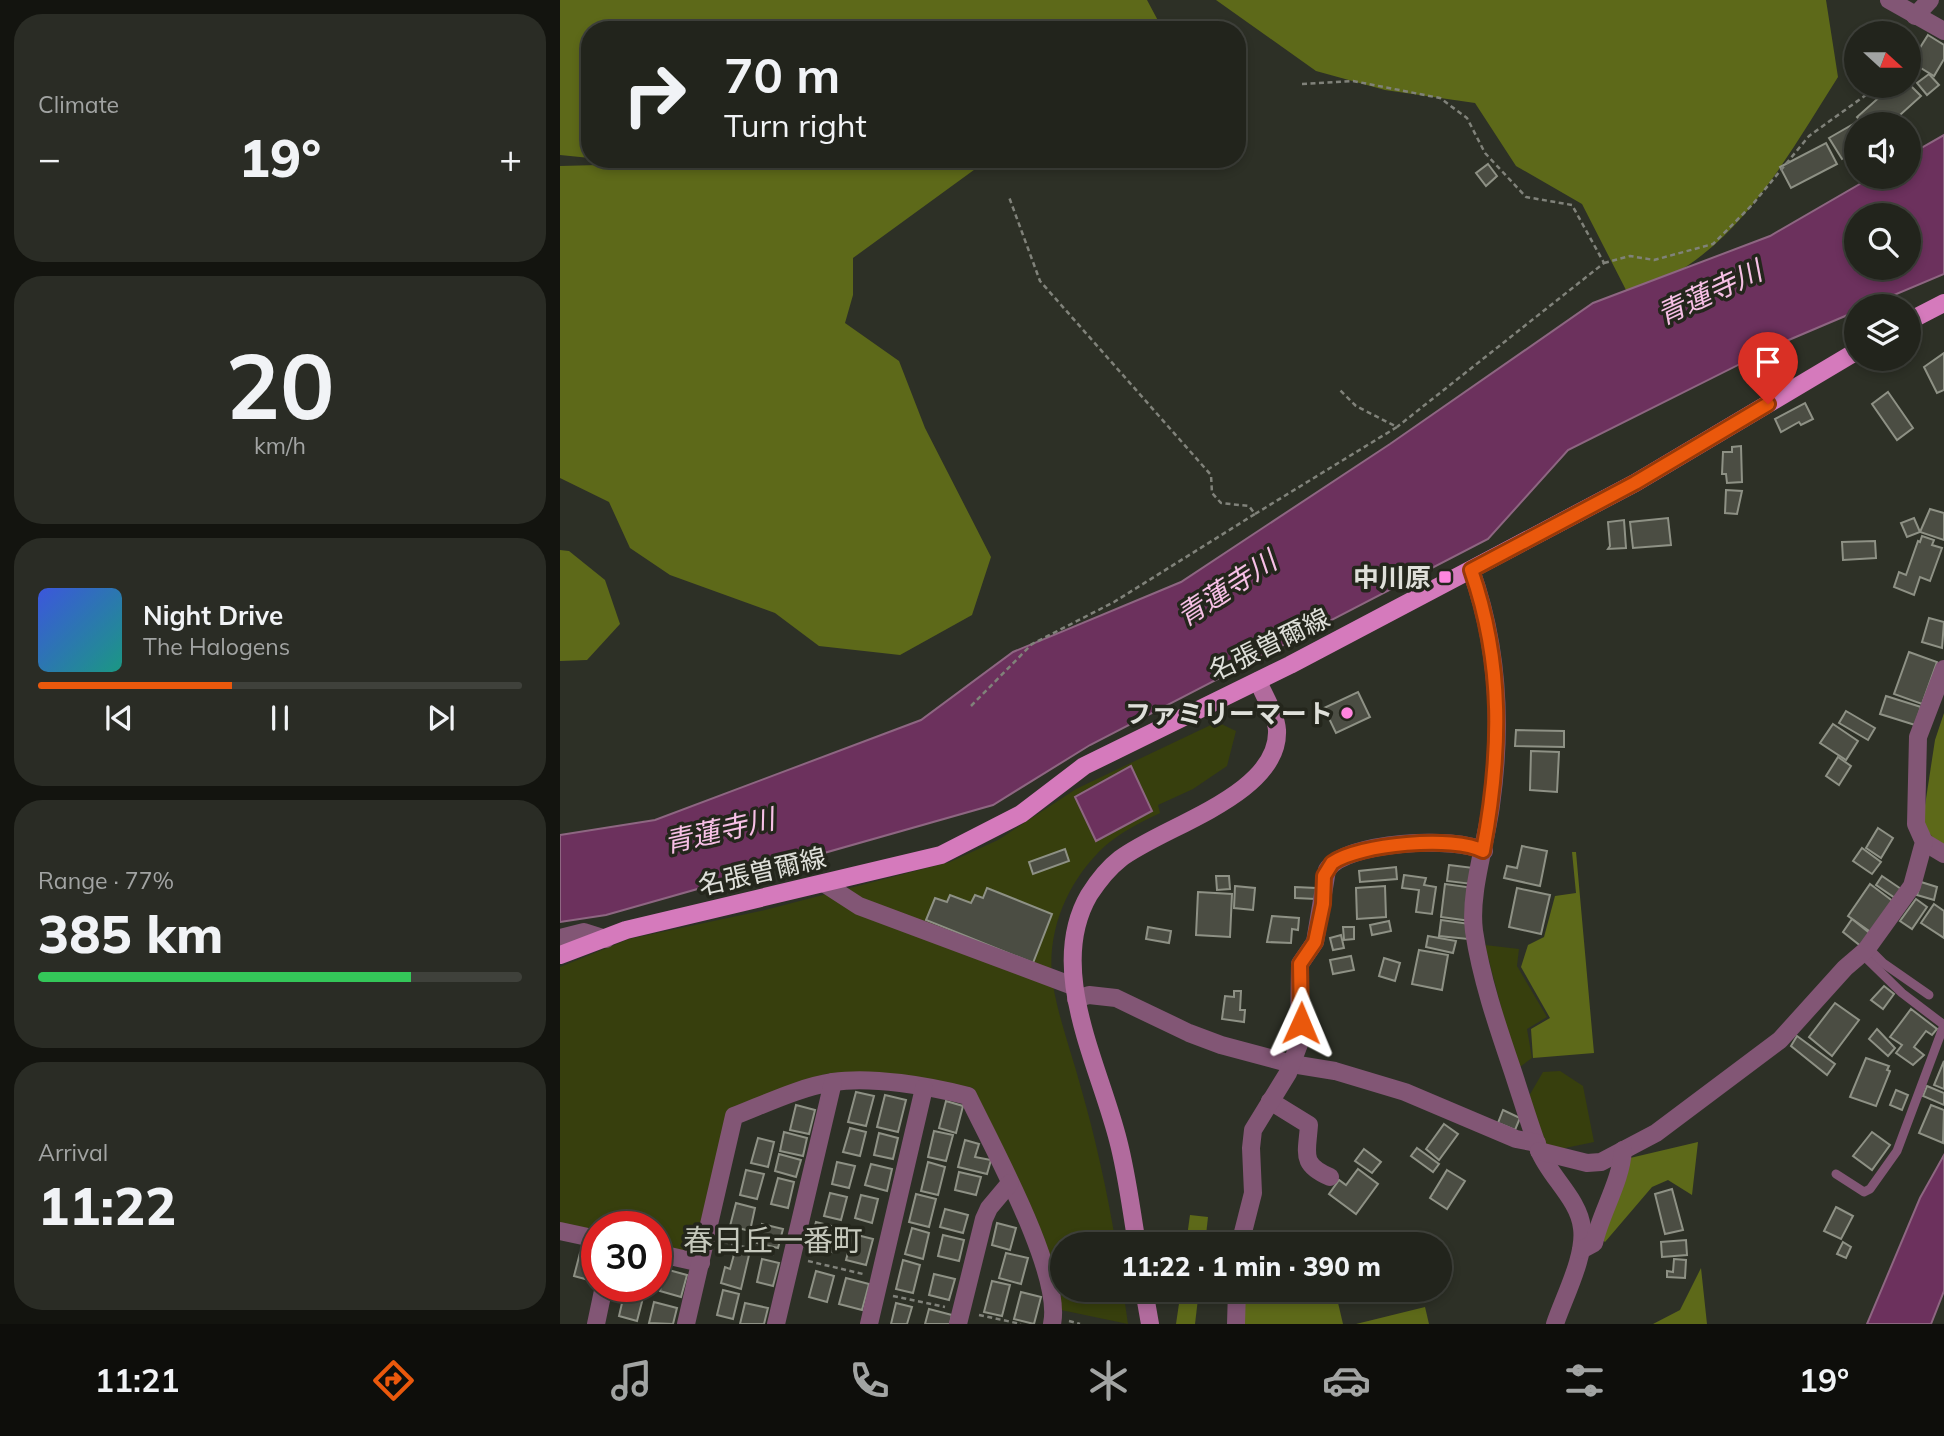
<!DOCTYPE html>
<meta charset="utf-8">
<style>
body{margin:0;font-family:Mulish,"Noto Sans JP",sans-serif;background:#2a2c25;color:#f1f3f6;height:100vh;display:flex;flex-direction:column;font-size:26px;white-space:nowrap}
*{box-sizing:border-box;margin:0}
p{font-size:23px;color:#a2a4a3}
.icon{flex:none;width:38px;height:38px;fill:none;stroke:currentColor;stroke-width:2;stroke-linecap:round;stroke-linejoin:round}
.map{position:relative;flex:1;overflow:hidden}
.sheet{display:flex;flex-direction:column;gap:14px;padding:14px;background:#13140f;width:560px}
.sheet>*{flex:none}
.hud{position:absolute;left:21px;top:21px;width:665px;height:147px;border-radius:28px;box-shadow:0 4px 10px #0003,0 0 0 2px #3f413b;background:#22241c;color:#f1f3f6;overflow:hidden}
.needle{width:46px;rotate:111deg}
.fabs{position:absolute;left:1284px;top:21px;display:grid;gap:14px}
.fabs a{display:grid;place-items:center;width:77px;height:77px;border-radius:50%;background:#22241c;box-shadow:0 4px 10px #0003,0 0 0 2px #3f413b;font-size:35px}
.speed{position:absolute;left:21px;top:1211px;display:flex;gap:14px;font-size:35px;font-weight:700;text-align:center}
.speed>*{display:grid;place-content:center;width:91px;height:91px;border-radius:50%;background:#22241c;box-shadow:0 4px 10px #0003,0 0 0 2px #3f413b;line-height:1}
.speed .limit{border:10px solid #d22;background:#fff;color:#111}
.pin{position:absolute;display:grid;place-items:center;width:60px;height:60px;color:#fff;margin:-72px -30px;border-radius:50% 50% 50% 0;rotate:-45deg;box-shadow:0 0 7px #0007}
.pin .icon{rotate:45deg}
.me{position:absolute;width:77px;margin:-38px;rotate:1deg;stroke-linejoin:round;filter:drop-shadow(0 0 5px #0008)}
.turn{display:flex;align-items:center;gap:24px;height:147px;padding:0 28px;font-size:32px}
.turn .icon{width:91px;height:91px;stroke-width:2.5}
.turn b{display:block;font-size:49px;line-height:60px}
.big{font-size:52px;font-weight:800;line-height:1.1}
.sheet .card{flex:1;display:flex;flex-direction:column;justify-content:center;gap:10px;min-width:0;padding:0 24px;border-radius:28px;background:#2a2c25}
.sheet .dial{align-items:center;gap:0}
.dial b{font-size:91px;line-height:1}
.song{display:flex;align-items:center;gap:21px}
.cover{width:84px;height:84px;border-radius:10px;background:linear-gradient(135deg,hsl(230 70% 55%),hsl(170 70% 35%))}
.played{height:7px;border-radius:4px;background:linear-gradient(90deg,#ea580c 40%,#3f413b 40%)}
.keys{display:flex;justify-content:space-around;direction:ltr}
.heat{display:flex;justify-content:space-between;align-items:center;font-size:38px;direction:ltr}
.charge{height:10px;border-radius:5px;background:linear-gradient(90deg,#34c759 77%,#3f413b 0)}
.trip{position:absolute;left:490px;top:1232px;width:402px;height:70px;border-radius:35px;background:#22241c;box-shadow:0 4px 10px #0003,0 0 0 2px #3f413b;font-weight:800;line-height:70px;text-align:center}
.menu{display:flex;height:112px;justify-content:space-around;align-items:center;background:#0e0e0b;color:#a2a4a3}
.menu .icon{width:49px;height:49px}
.menu .selected{color:#ea580c}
.menu b{font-size:32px;color:#f1f3f6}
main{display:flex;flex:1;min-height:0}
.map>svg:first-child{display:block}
.green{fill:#373f0d}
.forest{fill:#5d6919}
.water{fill:#6c315d;stroke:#8e6682;stroke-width:2;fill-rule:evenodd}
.building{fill:#4b4d43;stroke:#8e9185;stroke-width:2}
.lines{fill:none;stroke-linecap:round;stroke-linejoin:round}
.path{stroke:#80827a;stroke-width:2.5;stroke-dasharray:5 3.5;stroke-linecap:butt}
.lane{stroke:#825675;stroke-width:9}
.street{stroke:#825675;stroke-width:18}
.secondary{stroke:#b16b9d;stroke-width:18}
.primary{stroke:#d57abc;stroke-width:18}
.route-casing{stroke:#983908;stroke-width:18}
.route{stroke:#ea580c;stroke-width:12}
.poi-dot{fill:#ff85df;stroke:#24261c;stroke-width:2.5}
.labels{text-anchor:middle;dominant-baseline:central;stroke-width:7;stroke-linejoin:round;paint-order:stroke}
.poi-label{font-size:26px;font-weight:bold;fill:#dfe0da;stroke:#24261c;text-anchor:end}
.street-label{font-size:26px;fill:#dfe0da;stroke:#24261c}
.water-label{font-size:28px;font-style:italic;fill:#f7c0e6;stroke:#24261c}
.quarter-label{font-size:30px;fill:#c5c8bc;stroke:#24261c}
</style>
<main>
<section class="sheet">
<div class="card"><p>Climate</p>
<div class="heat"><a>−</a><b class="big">19°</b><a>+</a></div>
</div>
<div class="card dial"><b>20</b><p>km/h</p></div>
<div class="card">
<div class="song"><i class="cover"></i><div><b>Night Drive</b><p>The Halogens</p></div></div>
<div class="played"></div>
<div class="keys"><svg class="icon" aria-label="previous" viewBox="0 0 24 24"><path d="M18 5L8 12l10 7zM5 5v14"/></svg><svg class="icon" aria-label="pause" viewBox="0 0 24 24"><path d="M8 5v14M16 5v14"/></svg><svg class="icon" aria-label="next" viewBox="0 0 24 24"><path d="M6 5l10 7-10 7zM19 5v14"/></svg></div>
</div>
<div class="card"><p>Range · 77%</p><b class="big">385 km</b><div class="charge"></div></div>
<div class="card"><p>Arrival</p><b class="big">11:22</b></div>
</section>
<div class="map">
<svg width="1384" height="1324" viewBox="0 0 1384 1324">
<rect width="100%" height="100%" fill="#2d3026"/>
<g class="green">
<path d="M657 722 676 731 667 766 633 789 598 805 600 813C581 822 561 832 545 846 507 881 485 933 493 985 499 1020 512 1054 521 1088 536 1140 547 1191 556 1244H502V1290H563L568 1324 501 1310V1291L491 1262 413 1088C380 1081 293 1067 262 1075 231 1084 201 1097 170 1108L136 1245 128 1253 96 1245V1227H37V1231L0 1224V967L69 939 205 910 390 862 438 840 516 789Z"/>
<polygon points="925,945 959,949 957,966 987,1017 967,1029 972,1058 957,1069"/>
<polygon points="1000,1071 1023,1086 1034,1142 981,1153 969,1096 983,1072"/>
</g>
<g class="forest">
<polygon points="0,0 587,0 603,30 30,30 30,158 0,155"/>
<path d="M656 0H1266L1278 77C1235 144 1194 221 1127 266 1110 278 1085 283 1066 290L1022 204 956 166 915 103 825 90 756 71Z"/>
<polygon points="40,159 463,159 418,167 293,258 293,295 285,323 339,361 365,428 431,557 412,615 340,655 259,646 215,613 110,575 70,548 49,502 0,478 0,166 77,164"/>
<polygon points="0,550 9,551 45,580 60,624 27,660 0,661"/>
<polygon points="1384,713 1384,850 1362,825 1375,740"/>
<polygon points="1012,852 1016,852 1034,1053 973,1058 971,1029 990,1018 961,967 968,945 984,937 995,896 1016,893"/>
<polygon points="1138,1142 1132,1195 1108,1180 1092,1187 1045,1242 1040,1238 1070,1158"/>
<polygon points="630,1215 648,1217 645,1244 626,1244"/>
<polygon points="1141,1268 1147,1324 1093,1324 1120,1310"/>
<polygon points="621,1290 639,1290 635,1324 616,1324"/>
<polygon points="675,1290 775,1290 783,1324 672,1324"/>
<polygon points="865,1307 869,1324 796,1324"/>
</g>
<g class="water">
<path d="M1384 135V274L1308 306H1297V311L1224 342 1008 450 928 539 530 745 433 805 46 915 0 922V835L95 820 361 720 453 652 621 582 830 444 1033 303 1210 236 1312 177H1349V155ZM1297 215H1349V268H1297Z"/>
<polygon points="571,766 592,811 536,841 515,797"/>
<polygon points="1384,1155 1384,1291 1371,1324 1307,1324 1360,1198"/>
</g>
<g class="building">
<polygon points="1368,35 1384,45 1384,59 1374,76 1351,62"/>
<polygon points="1369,74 1379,85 1367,95 1357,83"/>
<polygon points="1349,84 1361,96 1330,124 1303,124 1297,117 1332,86"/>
<polygon points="1297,122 1297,150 1282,159 1269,138"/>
<polygon points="1266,143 1277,164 1231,188 1220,167"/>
<polygon points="928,164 937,176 926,186 916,173"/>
<polygon points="1384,353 1384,390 1377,393 1364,367"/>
<polygon points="1328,392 1353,428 1337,440 1312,404"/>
<polygon points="1245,403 1253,419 1241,425 1239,422 1221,432 1215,419"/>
<polygon points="1181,446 1182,482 1167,483 1166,474 1162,474 1163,452 1172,452 1172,447"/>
<polygon points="1166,490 1182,491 1177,514 1165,513"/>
<polygon points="1370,509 1384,513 1384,540 1360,532"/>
<polygon points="1108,518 1111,545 1073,548 1070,522"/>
<polygon points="1354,518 1360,532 1347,537 1341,523"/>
<polygon points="1064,520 1066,548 1048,549 1050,546 1048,522"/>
<polygon points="1362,536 1374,540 1372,545 1382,548 1370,581 1360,577 1354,595 1334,587 1339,572 1346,575 1358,541 1360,542"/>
<polygon points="1315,541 1316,558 1283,560 1282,542"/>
<polygon points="1369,618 1384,622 1382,648 1362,642"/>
<polygon points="1349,652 1377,662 1362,704 1334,694"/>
<polygon points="798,692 810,717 776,733 764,708"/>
<polygon points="1326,696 1361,707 1355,725 1320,714"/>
<polygon points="1286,711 1315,728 1308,740 1279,723"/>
<polygon points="1273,724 1298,741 1286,760 1260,743"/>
<polygon points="956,730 1004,731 1004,747 955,746"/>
<polygon points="971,751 999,752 997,792 970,790"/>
<polygon points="1278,757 1291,766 1279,785 1266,776"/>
<polygon points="1318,828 1333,838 1321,858 1306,848"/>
<polygon points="962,846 987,851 980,886 944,878 947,866 957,868"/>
<polygon points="1302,848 1321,862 1312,874 1293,861"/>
<polygon points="505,849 509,861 473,874 469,862"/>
<polygon points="889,865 914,868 912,884 887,881"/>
<polygon points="836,867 837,879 800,882 799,871"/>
<polygon points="844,875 866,878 864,885 876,887 872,914 856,912 859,890 842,888"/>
<polygon points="656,876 669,876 670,889 657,890"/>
<polygon points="1322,876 1344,891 1338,900 1316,885"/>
<polygon points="1361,882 1377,887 1374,900 1357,895"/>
<polygon points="885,884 914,888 911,921 881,917"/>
<polygon points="1310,884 1334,902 1312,933 1288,916"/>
<polygon points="675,886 695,888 693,910 674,908"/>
<polygon points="825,886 826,917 797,919 796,888"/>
<polygon points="735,887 756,888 756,899 735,898"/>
<polygon points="427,888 492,914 473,963 366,920 375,898 387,902 390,895 411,903 415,895 423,898"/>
<polygon points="957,888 990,895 981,934 949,927"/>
<polygon points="638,892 672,894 670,937 636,935"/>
<polygon points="1356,899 1367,907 1352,929 1340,921"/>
<polygon points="1374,904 1384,911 1384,938 1361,923"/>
<polygon points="712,916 739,918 738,930 732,929 731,943 707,942"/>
<polygon points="1292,919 1312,935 1302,947 1283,932"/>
<polygon points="881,920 910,924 908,939 879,936"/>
<polygon points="829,921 831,931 812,935 810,925"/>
<polygon points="588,927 611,931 609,943 586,939"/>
<polygon points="783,927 794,927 794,939 784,940"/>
<polygon points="781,935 784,948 773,950 770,938"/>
<polygon points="868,936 896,941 893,953 866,947"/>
<polygon points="859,950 888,955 882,990 852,984"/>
<polygon points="791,956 794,970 773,974 770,960"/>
<polygon points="824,958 840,963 835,981 819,976"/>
<polygon points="1324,986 1334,994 1323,1009 1311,1000"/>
<polygon points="674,991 681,991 680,1010 685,1010 684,1022 662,1019 665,996 674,997"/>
<polygon points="1275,1003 1299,1020 1272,1056 1249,1037"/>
<polygon points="1351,1009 1377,1029 1372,1035 1366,1031 1354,1047 1364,1055 1353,1065 1336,1053 1342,1045 1330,1037"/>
<polygon points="1317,1029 1335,1048 1328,1056 1309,1039"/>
<polygon points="1237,1036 1275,1064 1267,1075 1231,1046"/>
<polygon points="1306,1058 1329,1066 1327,1070 1330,1071 1316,1106 1290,1097"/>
<polygon points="1384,1061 1384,1089 1374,1085"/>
<polygon points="1367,1086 1384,1093 1384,1105 1363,1096"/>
<polygon points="1336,1090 1348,1095 1342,1110 1330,1105"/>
<polygon points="296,1092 314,1096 306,1126 288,1122"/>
<polygon points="325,1095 346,1100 338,1132 317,1127"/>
<polygon points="386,1101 403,1106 396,1133 379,1128"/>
<polygon points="236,1105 255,1110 249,1134 230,1130"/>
<polygon points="1371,1105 1384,1110 1383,1143 1359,1133"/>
<polygon points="943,1110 960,1118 955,1130 938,1123"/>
<polygon points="884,1124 898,1134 879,1160 866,1149"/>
<polygon points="290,1128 306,1132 300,1156 283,1152"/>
<polygon points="374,1131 393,1135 386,1161 368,1157"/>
<polygon points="224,1132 247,1138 243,1156 220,1151"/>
<polygon points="1312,1132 1330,1145 1312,1170 1293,1156"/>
<polygon points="319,1133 338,1138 333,1159 314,1155"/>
<polygon points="198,1138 214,1142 208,1167 191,1163"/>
<polygon points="405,1140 419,1144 415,1157 431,1160 427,1174 398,1167"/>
<polygon points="857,1148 879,1164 873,1172 851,1156"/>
<polygon points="804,1149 821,1162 812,1173 795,1161"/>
<polygon points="219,1154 241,1160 236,1177 215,1171"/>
<polygon points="277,1162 295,1166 289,1188 272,1184"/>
<polygon points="368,1162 385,1167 378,1195 361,1191"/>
<polygon points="311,1164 332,1169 327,1191 305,1185"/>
<polygon points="798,1169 818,1184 796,1214 769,1194 779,1180 786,1185"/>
<polygon points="186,1170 204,1174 197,1199 180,1195"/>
<polygon points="887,1170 905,1181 887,1209 870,1198"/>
<polygon points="399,1172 421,1177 416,1195 395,1190"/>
<polygon points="218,1178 234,1182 228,1208 211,1204"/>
<polygon points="1112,1189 1123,1230 1105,1234 1095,1194"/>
<polygon points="270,1193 287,1197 281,1220 264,1216"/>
<polygon points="356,1194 376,1199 369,1227 349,1222"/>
<polygon points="301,1195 318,1199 312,1223 295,1218"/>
<polygon points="176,1203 195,1208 190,1231 170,1226"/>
<polygon points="1276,1207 1293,1216 1281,1239 1264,1231"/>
<polygon points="385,1209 408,1215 403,1233 380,1227"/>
<polygon points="256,1222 279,1228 272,1252 259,1249 261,1241 251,1239"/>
<polygon points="437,1223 456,1228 450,1250 432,1245"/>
<polygon points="202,1224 223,1229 218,1248 197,1243"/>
<polygon points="352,1228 369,1233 363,1259 345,1254"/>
<polygon points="293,1234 313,1239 306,1265 286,1260"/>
<polygon points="383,1235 404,1240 399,1261 378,1256"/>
<polygon points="1126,1240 1127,1255 1102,1257 1101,1242"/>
<polygon points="1283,1242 1291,1247 1286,1258 1277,1254"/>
<polygon points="175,1251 189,1255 181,1289 161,1283 165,1267 170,1269"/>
<polygon points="20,1253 37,1258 36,1282 14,1276"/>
<polygon points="446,1253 468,1258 461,1284 439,1278"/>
<polygon points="202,1259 219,1263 213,1286 197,1282"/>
<polygon points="1114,1259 1126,1260 1125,1278 1107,1277 1107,1271 1113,1272"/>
<polygon points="343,1260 360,1265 353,1293 336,1289"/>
<polygon points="105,1269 127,1275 121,1297 100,1291"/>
<polygon points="256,1271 274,1276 267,1302 249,1297"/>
<polygon points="374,1274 395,1279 389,1300 369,1295"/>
<polygon points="286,1278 309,1284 302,1310 279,1304"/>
<polygon points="432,1281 450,1285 442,1316 424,1312"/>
<polygon points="65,1290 84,1294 77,1321 59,1316"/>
<polygon points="163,1290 179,1294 173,1319 157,1315"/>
<polygon points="461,1292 481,1297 474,1324 454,1319"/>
<polygon points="94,1302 117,1308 113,1324 89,1323"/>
<polygon points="185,1303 208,1308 204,1324 180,1324"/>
<polygon points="336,1303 352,1307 347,1324 331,1324"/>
<polygon points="369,1309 392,1315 390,1324 365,1324"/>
</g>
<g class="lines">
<g class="path">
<polyline points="742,84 793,81 880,98 907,118 925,153 966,197 1012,205 1044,263 837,427"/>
<polyline points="1044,263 1070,256 1094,260 1153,244 1192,205 1249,136 1310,92 1313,86"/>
<polyline points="695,514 837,427 796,406 779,389"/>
<polyline points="411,706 472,644 554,602 695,514 689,506 661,503 652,493 651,475 480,281 449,197"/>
<polyline points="163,1242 214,1254"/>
<polyline points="248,1261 303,1274"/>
<polyline points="333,1296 385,1307"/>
<polyline points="419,1315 461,1324"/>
<polyline points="509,1321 520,1324"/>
</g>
<g class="lane">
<polyline points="1308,948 1323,963 1369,995"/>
<polyline points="1302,954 1342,993 1384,1025"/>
<polyline points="1276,1174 1304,1192 1310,1189 1337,1151 1384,1025"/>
</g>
<g class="street">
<polyline points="1329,0 1384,31"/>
<polyline points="1355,16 1370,0"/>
<path d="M911 570C938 645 942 727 931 805 926 844 909 893 914 931 921 978 937 1025 952 1069 961 1096 969 1123 979 1150 989 1176 1019 1199 1022 1228 1026 1256 1004 1297 995 1324"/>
<polyline points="1364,842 1384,854"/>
<polyline points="265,884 299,906 513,986"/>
<polyline points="0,938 24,932 46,939"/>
<polyline points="516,999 529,995 556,998 629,1033 661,1045 732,1064 775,1071 845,1092 956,1139 977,1143"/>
<path d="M710 1101 749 1125C747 1154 740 1164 770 1177"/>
<polyline points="979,1151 1027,1163 1041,1162 1096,1133 1220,1040 1285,968 1306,950 1352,886 1364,842 1356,824 1358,737 1384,669"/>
<polyline points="0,1231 37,1239"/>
<path d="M680 1244 693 1193 691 1148 693 1130 728 1073 739 1044 740 964 755 942 767 870C786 841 895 836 924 851"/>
<path d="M1021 1250 1034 1243C1041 1212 1061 1182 1063 1150"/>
<polyline points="96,1253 141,1263"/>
<polyline points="36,1324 44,1286"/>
<path d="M126 1324 174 1116C205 1104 240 1087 273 1082 312 1076 369 1086 408 1096 432 1146 503 1274 492 1324"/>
<polyline points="216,1324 273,1082"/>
<polyline points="309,1324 364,1088"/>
<polyline points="398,1324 424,1219 429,1208 450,1183"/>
<polyline points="676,1324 677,1290"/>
</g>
<g class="secondary">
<path d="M577 1244C571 1209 567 1174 558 1140 539 1064 486 969 529 895 538 881 547 869 560 859 603 826 720 795 717 730 716 714 704 696 698 681"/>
<polyline points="584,1290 590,1324"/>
</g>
<g class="primary">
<polyline points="1349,321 1384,303"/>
<polyline points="0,955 66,930 381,855 461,814 524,766 730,665 1075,483 1297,351"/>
</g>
</g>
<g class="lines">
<g class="route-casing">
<path id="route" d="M741 1023 740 964 755 942 763 904 764 876 772 863C799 844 894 835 923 851 941 754 944 665 911 570L1075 483 1208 404"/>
</g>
<use href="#route" class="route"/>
</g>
<g class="poi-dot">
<rect x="878" y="570" width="14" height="14" rx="3.5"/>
<circle cx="787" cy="713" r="7"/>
</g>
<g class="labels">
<g class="poi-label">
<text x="871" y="577">中川原</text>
<text x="773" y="713">ファミリーマート</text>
</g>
<g class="street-label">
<text transform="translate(709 644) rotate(-26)">名張曽爾線</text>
<text transform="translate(202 871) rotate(-13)">名張曽爾線</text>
</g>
<g class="water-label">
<text transform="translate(1149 292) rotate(-25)">青蓮寺川</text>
<text transform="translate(666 588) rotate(-33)">青蓮寺川</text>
<text transform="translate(159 830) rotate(-13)">青蓮寺川</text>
</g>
<g class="quarter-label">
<text x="213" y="1240">春日丘一番町</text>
</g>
</g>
</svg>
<div class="fabs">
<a><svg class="needle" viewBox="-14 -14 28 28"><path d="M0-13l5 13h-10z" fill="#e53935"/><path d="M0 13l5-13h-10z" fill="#a2a4a3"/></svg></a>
<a><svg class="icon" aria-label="sound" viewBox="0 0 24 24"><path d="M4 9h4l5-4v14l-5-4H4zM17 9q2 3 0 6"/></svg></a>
<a><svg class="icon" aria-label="search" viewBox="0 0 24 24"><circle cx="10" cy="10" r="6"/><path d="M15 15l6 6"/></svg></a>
<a><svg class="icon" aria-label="layers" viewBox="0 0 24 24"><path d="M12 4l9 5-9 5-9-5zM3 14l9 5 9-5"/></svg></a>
</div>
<div class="speed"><div class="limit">30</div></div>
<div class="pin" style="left:1208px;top:404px;background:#d93025"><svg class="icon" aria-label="arrive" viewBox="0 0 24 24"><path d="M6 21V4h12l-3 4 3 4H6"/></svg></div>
<svg class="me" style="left:741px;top:1023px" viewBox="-20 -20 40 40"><path d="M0-17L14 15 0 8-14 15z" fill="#ea580c" stroke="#fff" stroke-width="4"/></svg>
<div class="trip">11:22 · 1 min · 390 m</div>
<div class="hud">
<div class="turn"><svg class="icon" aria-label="right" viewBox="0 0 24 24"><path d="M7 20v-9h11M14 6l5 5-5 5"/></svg><div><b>70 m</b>Turn right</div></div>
</div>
</div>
</main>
<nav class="menu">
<b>11:21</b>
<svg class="icon selected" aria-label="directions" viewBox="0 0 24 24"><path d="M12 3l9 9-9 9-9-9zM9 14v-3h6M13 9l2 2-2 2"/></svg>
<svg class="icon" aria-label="music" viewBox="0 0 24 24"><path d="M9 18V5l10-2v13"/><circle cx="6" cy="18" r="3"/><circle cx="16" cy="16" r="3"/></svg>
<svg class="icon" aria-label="phone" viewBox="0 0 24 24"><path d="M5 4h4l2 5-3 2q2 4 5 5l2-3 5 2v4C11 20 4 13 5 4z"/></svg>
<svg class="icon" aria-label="climate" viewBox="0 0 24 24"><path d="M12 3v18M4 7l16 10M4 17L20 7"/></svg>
<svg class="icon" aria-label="car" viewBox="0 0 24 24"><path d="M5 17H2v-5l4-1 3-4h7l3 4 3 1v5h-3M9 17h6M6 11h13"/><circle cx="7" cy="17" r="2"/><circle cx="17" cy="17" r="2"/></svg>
<svg class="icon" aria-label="filters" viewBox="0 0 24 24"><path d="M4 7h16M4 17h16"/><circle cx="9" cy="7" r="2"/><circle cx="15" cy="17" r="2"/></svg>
<b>19°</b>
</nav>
